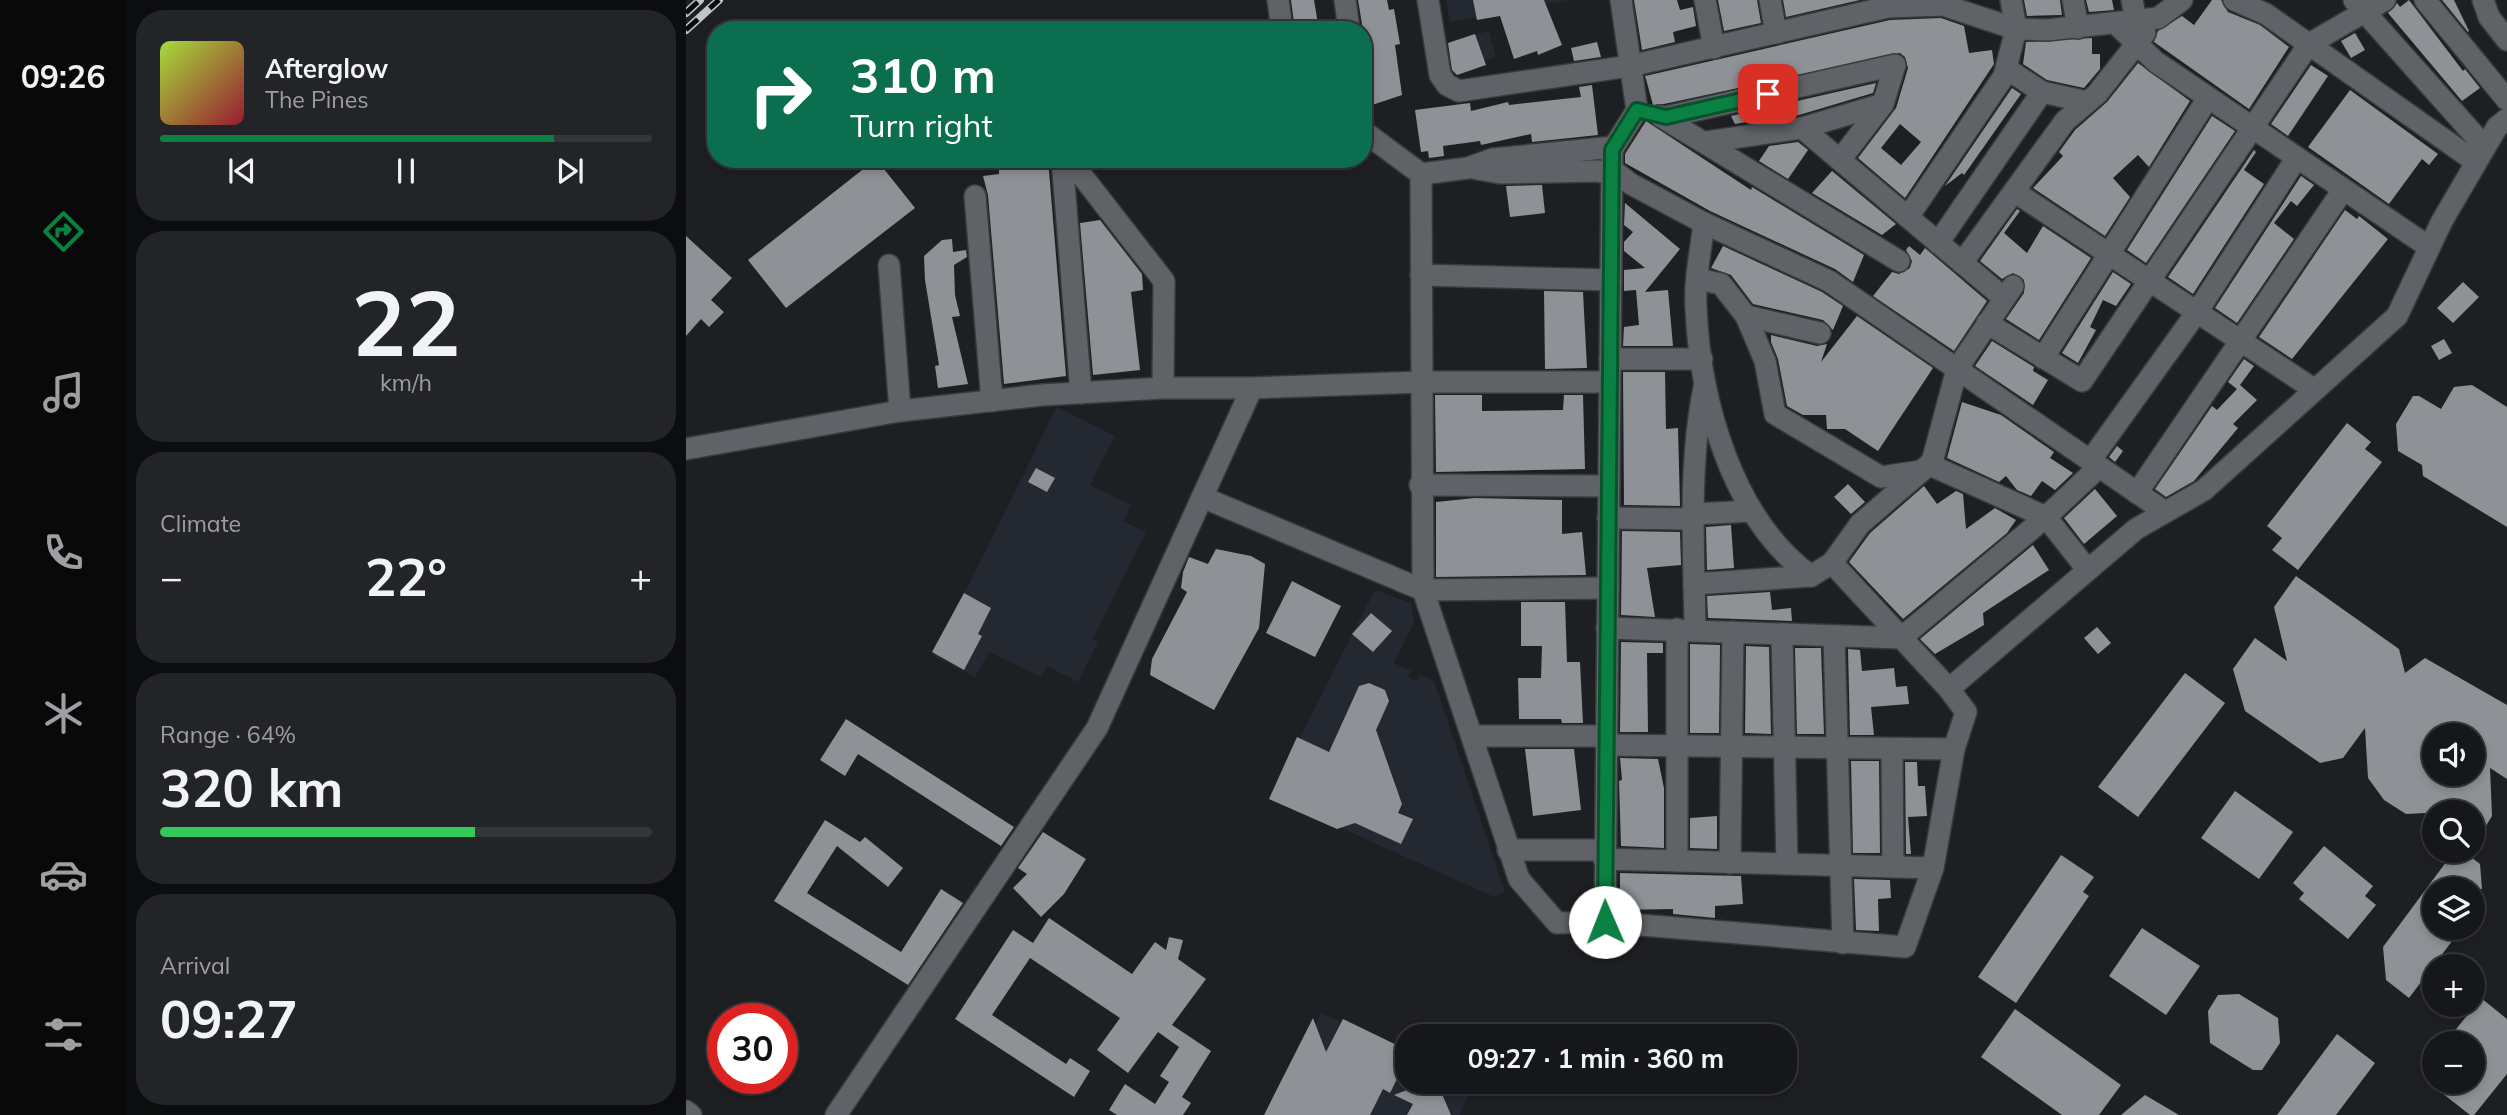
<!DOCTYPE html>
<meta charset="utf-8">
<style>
body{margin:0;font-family:Mulish,sans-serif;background:#232427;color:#f1f3f6;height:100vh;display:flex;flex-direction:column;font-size:26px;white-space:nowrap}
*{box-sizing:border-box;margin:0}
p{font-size:23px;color:#9e9fa2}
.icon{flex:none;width:38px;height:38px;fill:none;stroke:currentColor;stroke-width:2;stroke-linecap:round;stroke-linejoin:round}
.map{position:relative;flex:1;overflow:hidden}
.side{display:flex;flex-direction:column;gap:10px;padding:10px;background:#0c0d0e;width:560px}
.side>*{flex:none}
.guide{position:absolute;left:21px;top:21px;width:665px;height:147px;border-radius:28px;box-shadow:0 4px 10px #0003,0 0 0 2px #353639;background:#0b6e4f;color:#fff;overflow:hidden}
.controls{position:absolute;left:1736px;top:723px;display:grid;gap:14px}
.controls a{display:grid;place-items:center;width:63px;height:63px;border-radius:50%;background:#16171a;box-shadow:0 4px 10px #0003,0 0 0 2px #353639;font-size:35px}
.speed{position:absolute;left:21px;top:1003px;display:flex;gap:14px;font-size:35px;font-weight:700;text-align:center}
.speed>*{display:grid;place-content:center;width:91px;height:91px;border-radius:50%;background:#16171a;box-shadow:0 4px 10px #0003,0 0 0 2px #353639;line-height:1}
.speed .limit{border:10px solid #d22;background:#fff;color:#111}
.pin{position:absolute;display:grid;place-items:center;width:60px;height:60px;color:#fff;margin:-30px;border-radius:14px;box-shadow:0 4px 10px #0006}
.me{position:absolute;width:77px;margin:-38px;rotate:359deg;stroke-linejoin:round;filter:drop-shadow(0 0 5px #0008)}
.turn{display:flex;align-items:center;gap:24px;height:147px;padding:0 28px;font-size:32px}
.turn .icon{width:91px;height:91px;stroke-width:2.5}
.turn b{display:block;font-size:49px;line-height:60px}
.big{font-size:52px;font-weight:700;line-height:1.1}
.side .card{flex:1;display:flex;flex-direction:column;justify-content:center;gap:10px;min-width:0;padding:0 24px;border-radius:28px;background:#232427}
.side .dial{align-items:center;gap:0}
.dial b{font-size:91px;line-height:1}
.song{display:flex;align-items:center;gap:21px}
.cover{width:84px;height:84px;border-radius:10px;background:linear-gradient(135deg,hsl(80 70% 55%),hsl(350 70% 35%))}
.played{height:7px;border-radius:4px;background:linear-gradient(90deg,#0b8043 80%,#353639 80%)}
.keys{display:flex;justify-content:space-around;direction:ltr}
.heat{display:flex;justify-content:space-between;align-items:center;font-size:38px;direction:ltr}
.charge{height:10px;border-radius:5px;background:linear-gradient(90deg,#34c759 64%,#353639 0)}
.trip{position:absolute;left:709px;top:1024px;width:402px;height:70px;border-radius:28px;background:#16171a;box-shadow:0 4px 10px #0003,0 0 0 2px #353639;font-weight:700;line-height:70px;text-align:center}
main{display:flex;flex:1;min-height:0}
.tab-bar{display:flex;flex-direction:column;width:126px;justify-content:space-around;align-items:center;background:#09090a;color:#9e9fa2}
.tab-bar .icon{width:49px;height:49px}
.tab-bar .current{color:#0b8043}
.tab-bar b{font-size:32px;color:#f1f3f6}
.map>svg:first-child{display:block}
.built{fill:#242831}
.building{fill:#8e9196;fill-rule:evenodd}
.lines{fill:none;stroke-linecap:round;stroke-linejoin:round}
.street-casing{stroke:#383a3e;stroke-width:24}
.street{stroke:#606267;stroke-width:21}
.rail-casing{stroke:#c2c4c7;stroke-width:8}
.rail{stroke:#08090a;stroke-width:5;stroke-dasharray:16;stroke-linecap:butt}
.route-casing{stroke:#07532c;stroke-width:18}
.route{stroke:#0b8043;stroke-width:12}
</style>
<main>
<nav class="tab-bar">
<b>09:26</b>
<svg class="icon current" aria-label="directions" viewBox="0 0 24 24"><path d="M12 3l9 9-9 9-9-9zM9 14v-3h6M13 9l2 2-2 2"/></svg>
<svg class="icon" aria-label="music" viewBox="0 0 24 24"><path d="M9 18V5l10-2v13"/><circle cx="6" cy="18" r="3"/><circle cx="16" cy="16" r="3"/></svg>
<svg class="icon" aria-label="phone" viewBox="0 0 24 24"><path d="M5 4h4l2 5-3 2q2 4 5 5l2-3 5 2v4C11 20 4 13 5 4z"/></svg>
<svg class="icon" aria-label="climate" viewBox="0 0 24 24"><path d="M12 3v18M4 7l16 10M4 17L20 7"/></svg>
<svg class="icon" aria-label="car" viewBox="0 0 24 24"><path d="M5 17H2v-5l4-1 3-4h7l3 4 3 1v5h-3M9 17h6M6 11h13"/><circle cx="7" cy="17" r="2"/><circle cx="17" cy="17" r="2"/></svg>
<svg class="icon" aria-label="filters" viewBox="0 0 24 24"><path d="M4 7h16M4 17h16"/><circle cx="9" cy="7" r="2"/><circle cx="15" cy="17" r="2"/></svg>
</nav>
<section class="side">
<div class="card">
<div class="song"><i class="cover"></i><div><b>Afterglow</b><p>The Pines</p></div></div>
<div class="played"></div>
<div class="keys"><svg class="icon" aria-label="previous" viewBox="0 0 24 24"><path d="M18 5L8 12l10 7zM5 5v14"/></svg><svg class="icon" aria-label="pause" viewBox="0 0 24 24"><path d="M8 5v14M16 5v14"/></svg><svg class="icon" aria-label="next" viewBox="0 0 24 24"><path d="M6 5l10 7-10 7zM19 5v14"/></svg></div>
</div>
<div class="card dial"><b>22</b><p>km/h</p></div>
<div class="card"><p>Climate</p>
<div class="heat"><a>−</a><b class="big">22°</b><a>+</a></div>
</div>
<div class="card"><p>Range · 64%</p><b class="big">320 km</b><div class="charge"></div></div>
<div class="card"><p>Arrival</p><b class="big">09:27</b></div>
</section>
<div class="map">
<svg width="1821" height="1115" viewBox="0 0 1821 1115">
<rect width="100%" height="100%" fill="#1d1f23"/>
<g class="built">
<polygon points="760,0 882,0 764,22"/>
<polygon points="803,31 810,57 772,68 765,41"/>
<polygon points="371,407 429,436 404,485 445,505 437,521 460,532 407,639 412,642 392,682 361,666 355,677 303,652 289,677 247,656"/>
<polygon points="689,590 725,603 728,622 708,663 725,671 722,677 731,681 735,675 748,681 819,892 808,897 584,796"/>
<polygon points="635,1013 721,1050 721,1082 779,1082 782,1094 774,1115 586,1115"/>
</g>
<g class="building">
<polygon points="605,0 628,0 633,30 609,30"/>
<polygon points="672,0 701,0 703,10 708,9 714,44 709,45 716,95 677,108 677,30"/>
<polygon points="787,0 858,0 876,45 852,55 851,51 828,59 814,16 791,20"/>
<polygon points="948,0 991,0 994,10 1007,7 1010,26 987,32 989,42 956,50"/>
<polygon points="1032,0 1071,0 1075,23 1038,31"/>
<polygon points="1097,0 1174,0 1100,17"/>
<polygon points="1338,0 1374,0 1376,15 1341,16"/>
<polygon points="1400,0 1426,0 1428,10 1403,12"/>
<polygon points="1526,0 1535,0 1542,12 1574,25 1603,47 1563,109 1468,42 1472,31 1496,16 1508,25"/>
<polygon points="1723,0 1777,71 1779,69 1794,88 1776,101 1702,13 1711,3 1714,7"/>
<polygon points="1756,0 1768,0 1783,31 1782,32"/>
<path d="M1255 18 1278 26 1283 53 1306 50 1308 64 1219 198 1172 158 1210 108 1222 68 1219 57 1214 53 978 104 967 105 960 79 959 76 1204 20ZM1214 124 1235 142 1215 165 1195 148Z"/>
<polygon points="648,20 650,30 636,30 636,23"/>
<polygon points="1669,33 1679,50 1665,58 1655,41"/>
<polygon points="789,34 800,65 771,75 766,70 762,43"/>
<polygon points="1406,38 1406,54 1414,54 1414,69 1398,88 1361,80 1337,64 1340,42"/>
<polygon points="911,42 915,57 888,61 885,48"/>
<polygon points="1452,63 1504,101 1463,167 1452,155 1427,178 1444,197 1419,236 1347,188 1377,156 1373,152 1389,130 1421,102"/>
<polygon points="1625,65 1642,76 1602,136 1585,124"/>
<polygon points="1190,83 1187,93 1113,115 1104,116 1106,114 1049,124 1045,116"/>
<polygon points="906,85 912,135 846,142 845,134 795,145 794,141 757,146 758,156 743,158 742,151 735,152 729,110 784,103 785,111 822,102 823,105 895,97 893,87"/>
<polygon points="1326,88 1335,94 1278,175 1276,173 1259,186"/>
<polygon points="1664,90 1752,154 1743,165 1736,159 1703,204 1622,147"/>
<polygon points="1526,116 1549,131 1460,263 1441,250"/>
<polygon points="960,121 1065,190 1066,187 1178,255 1167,282 1149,269 1024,211 939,163 939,154"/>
<polygon points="1112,142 1122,150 1102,179 1073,161 1083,146"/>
<polygon points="1568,150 1570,152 1558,170 1578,184 1507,294 1482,277"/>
<polygon points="190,159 229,208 100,308 62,260"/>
<polygon points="332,159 362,159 380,376 318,384 302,195 297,176 313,174 313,169 333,166"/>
<polygon points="1146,171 1210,224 1196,235 1126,193"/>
<polygon points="1615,176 1628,185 1611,206 1605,201 1588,223 1608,239 1551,323 1529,308"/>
<polygon points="856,185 859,213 824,217 820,186"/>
<polygon points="939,203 994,249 959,292 982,290 987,346 937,346 938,327 953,325 950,290 938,291 938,270 959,268 938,251 938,242 947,232 938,225"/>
<polygon points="1331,209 1334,211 1318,233 1341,253 1357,226 1405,258 1353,340 1320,319 1338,293 1338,280 1327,273 1316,279 1294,261"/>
<polygon points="1659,210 1671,219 1673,216 1702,239 1606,359 1573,337"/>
<polygon points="414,220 456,274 457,290 445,292 454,370 407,375 394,223"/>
<polygon points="0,236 46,278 25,300 38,312 23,327 15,319 0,336"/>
<polygon points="266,239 267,252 280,250 281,257 268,265 269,295 274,316 266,317 282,384 252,388 249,366 253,365 239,280 238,256 256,240"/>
<polygon points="1037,246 1136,292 1157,306 1147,330 1137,320 1067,304 1045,275 1025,268"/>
<polygon points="1223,246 1234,255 1239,248 1301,301 1268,351 1187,296 1206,272 1213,274 1224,268 1226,261 1220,250"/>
<polygon points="1427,272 1445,284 1430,306 1417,300 1404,327 1410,330 1392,363 1376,353"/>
<polygon points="1777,282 1793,297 1767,323 1751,308"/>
<polygon points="858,291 897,292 901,368 859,369"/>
<polygon points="1171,316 1247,368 1192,451 1159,429 1141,429 1140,415 1117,415 1101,406 1092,359 1085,342 1085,335 1131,346 1141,344 1135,362"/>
<polygon points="1758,339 1766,353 1753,360 1745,346"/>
<polygon points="1306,341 1348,367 1347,371 1362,380 1347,405 1289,366"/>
<polygon points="1558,359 1568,366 1554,385 1571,400 1547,424 1552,428 1508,481 1480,497 1469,489 1526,406 1531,410 1551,389 1542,382"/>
<polygon points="937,372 979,372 980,429 992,428 994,506 938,505"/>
<polygon points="1786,385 1821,407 1821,527 1737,476 1736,465 1712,451 1710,424 1727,396 1733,396 1755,409 1768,387"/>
<polygon points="749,395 796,395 796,411 877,410 878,395 897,395 899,469 750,472"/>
<polygon points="1276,402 1315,415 1368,452 1364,458 1387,473 1369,490 1356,481 1345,496 1331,490 1320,476 1313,482 1261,458"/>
<polygon points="1661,423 1685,442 1679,449 1696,462 1612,570 1586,550 1596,538 1581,526"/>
<polygon points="1431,446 1437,451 1429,462 1423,457"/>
<polygon points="350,468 369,478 361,492 342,482"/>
<polygon points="1162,484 1179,502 1165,514 1148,497"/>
<polygon points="1238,486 1251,504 1270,491 1277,494 1280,529 1309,508 1330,520 1321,533 1217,619 1163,562 1184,533"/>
<polygon points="1409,489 1431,516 1398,544 1378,518"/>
<polygon points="789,498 876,500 876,534 896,532 900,575 750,577 750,502"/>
<polygon points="1045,525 1048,568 1021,570 1020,527"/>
<polygon points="936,531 994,532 995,565 961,568 969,617 935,615"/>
<polygon points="1347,545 1363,570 1297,613 1298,625 1249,654 1234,639"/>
<polygon points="530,549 565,556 579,564 573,628 528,710 464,675 466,659 501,592 495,588 497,572 503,557 522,564"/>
<path d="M1610 576 1713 649 1719 673 1739 658 1821 705V779L1804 768 1806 816 1787 847V812H1748V818L1740 813 1720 814 1698 800 1682 778 1679 728 1657 758 1634 763 1559 711 1547 669 1569 638 1601 661 1588 607ZM1748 735H1787V774H1748Z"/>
<polygon points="606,581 655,606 629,657 580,633"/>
<polygon points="1084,592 1086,610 1105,608 1106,621 1022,618 1021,596"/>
<polygon points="278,593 305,608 292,634 296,636 278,670 246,652"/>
<polygon points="835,602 879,602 881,662 894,662 897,723 876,723 875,719 833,719 832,678 855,678 856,646 835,646"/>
<polygon points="685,613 706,631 687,652 666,634"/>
<polygon points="1411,627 1425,643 1412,654 1398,638"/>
<polygon points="935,642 977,643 977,653 961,653 962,732 934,732"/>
<polygon points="1004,644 1034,645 1033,733 1004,733"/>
<polygon points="1060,646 1083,647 1085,734 1059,733"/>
<polygon points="1109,648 1135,648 1138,734 1111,734"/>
<polygon points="1162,649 1174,650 1176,671 1208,668 1210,687 1221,686 1223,704 1185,707 1188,735 1164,735"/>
<polygon points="1499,673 1539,703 1452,817 1412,787"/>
<polygon points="683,683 699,690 703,701 690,730 716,804 712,813 727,819 715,844 669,823 651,829 583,799 611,737 643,752 673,686"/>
<polygon points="160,719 328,827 315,846 172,754 159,776 134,760"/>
<polygon points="839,749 888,749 895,810 847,816"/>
<polygon points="934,758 972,759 978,788 978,848 935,846 933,781 936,780"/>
<polygon points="1165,761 1193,761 1194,853 1167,853"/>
<polygon points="1219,762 1231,762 1232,786 1239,786 1241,816 1222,817 1225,854 1220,854"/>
<polygon points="1549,791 1607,832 1573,879 1515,838"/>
<polygon points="1031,816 1031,849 1004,848 1004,818"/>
<polygon points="139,820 174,842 179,837 217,868 202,887 151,846 121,893 215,952 255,889 277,903 222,985 88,901"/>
<polygon points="357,832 400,859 378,894 355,917 327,888 341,874 332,868"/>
<polygon points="1638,846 1687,886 1679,896 1690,905 1662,939 1613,899 1618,893 1607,883"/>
<polygon points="1769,850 1776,850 1794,864 1796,889 1748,889 1748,928 1776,928 1723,998 1700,980 1697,947"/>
<polygon points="1375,855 1408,877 1397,892 1403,896 1330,1003 1292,977"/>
<polygon points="934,873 1055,876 1057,904 1029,906 1029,918 987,914 987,909 934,910"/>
<polygon points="1168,879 1204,880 1205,898 1192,899 1193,931 1170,930"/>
<polygon points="363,918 446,974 469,942 480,950 483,937 497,940 492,959 520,979 486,1025 525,1051 496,1097 505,1103 497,1115 431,1115 423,1110 439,1084 469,1104 483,1082 474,1076 493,1047 472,1032 442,1073 411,1050 434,1018 344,958 306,1015 380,1064 384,1058 404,1071 388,1097 269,1019 327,930 347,943"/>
<polygon points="1456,928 1514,966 1480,1015 1423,976"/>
<polygon points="1553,994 1592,1018 1594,1043 1576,1070 1567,1070 1524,1043 1522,1011 1532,995"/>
<polygon points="1795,998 1821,1019 1821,1074 1788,1115 1784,1115 1742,1082 1787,1082 1787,1043 1759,1043"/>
<polygon points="1329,1009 1435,1085 1413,1115 1376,1115 1295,1057"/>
<polygon points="627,1018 640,1052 657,1019 721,1050 721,1059 704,1093 697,1089 684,1115 578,1115"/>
<polygon points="1651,1034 1689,1063 1650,1115 1591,1115"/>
<polygon points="742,1082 753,1087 765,1115 721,1115 727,1104 708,1095"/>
<polygon points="1459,1095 1493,1115 1435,1115"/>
</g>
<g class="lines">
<g class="street-casing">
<g id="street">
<polyline points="592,0 596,30"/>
<polyline points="659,0 663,30"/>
<polyline points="742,0 754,75 761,85 773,91 944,66 1202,7 1257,5 1330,29 1361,30 1472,18 1496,0"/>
<polyline points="1019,0 1028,48"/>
<polyline points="1084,0 1090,33"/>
<polyline points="1387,0 1392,28"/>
<polyline points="1446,0 1450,22"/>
<polyline points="1548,0 1580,14 1790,162"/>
<polyline points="1668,0 1799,147"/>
<polyline points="1739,0 1821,100"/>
<polyline points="1797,0 1803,17 1821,40"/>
<polyline points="1430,24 1470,62 1743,247"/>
<polyline points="1321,69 1356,92 1401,102"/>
<polyline points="974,116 1213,261"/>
<polyline points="980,117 1209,65 1197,104 1154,160"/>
<polyline points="1116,128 1318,298"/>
<polyline points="677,131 735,174 782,168 807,159 928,147"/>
<polyline points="1020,142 1116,128 1197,104"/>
<polyline points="376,159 395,393"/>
<polyline points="383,159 478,281 477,388"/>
<polyline points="791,169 814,173 913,171 926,175"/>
<polyline points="925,169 945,184 1018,223 1143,281 1479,512"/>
<path d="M735 174 737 590 833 879 871 923 919 922 1219 947 1247 868 1268 749 1280 712 1263 689 1146 563 1125 576C1046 519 1014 401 1010 308 1008 280 1015 250 1018 223"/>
<polyline points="1329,192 1629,390"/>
<polyline points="289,196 306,401"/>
<polyline points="1222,217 1318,76 1330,29 1325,0"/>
<polyline points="1252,243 1356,92"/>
<polyline points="1276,263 1379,121 1411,94 1459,33"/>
<polyline points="203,265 214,411"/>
<polyline points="735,275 925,280"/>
<polyline points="1012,279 1035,284 1060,316 1079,361 1089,414 1195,477 1235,471 1244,465 1360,517 1401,569"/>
<polyline points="1060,316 1134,333"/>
<polyline points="1301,323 1396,381 1623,44 1699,0"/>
<polyline points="1357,358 1522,98"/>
<polyline points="924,359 1016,359"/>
<polyline points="0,449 214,411 356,395 477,388 566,388 736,382 923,382"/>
<polyline points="1404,461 1511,312 1610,159"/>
<polyline points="734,485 922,486"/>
<polyline points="1451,493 1657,190"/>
<polyline points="516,497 737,590 922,588"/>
<polyline points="1008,514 1066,511"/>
<polyline points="922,518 1008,519"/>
<polyline points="1146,563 1174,524 1246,462 1271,369 1327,286"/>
<polyline points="1008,584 1125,576"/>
<polyline points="921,628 1215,638 1360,517 1413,467"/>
<polyline points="991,629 991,861"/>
<path d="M1009 630C1008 551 1002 466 1018 388"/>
<polyline points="1096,634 1101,864"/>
<polyline points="1148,636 1157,943"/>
<polyline points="1263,689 1450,529 1518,490 1711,316 1756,221 1811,127 1821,119"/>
<polyline points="787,736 920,736"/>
<polyline points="920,745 1268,749"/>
<polyline points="1206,749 1207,867"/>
<polyline points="822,850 918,850"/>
<polyline points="918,859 1247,868"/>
<polyline points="1044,863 1047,632"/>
<polyline points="919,922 926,150 951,110 935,0"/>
<polyline points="0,1111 5,1115"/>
<polyline points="150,1115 411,728 566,388"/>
</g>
</g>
<use href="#street" class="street"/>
<g class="rail-casing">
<g id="rail">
<polyline points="0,13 14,0"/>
<polyline points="0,30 33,0"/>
</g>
</g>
<use href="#rail" class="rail"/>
</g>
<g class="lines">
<g class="route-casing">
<polyline id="route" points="919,922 926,150 951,110 980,117 1082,94"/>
</g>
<use href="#route" class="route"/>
</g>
</svg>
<div class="controls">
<a><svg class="icon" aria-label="sound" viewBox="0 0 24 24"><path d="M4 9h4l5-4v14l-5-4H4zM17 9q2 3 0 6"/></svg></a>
<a><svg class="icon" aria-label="search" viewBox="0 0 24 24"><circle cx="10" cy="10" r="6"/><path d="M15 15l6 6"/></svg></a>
<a><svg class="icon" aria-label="layers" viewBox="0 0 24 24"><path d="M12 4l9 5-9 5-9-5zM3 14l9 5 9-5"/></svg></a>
<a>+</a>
<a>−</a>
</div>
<div class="speed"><div class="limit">30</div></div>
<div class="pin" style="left:1082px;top:94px;background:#d93025"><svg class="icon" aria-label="arrive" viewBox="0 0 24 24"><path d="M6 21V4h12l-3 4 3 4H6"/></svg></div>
<svg class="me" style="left:919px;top:922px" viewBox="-20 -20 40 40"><circle r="19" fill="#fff"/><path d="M0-13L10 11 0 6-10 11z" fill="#0b8043"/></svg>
<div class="trip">09:27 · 1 min · 360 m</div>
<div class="guide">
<div class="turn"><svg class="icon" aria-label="right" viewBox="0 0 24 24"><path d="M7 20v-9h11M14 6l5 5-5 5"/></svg><div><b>310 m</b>Turn right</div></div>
</div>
</div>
</main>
